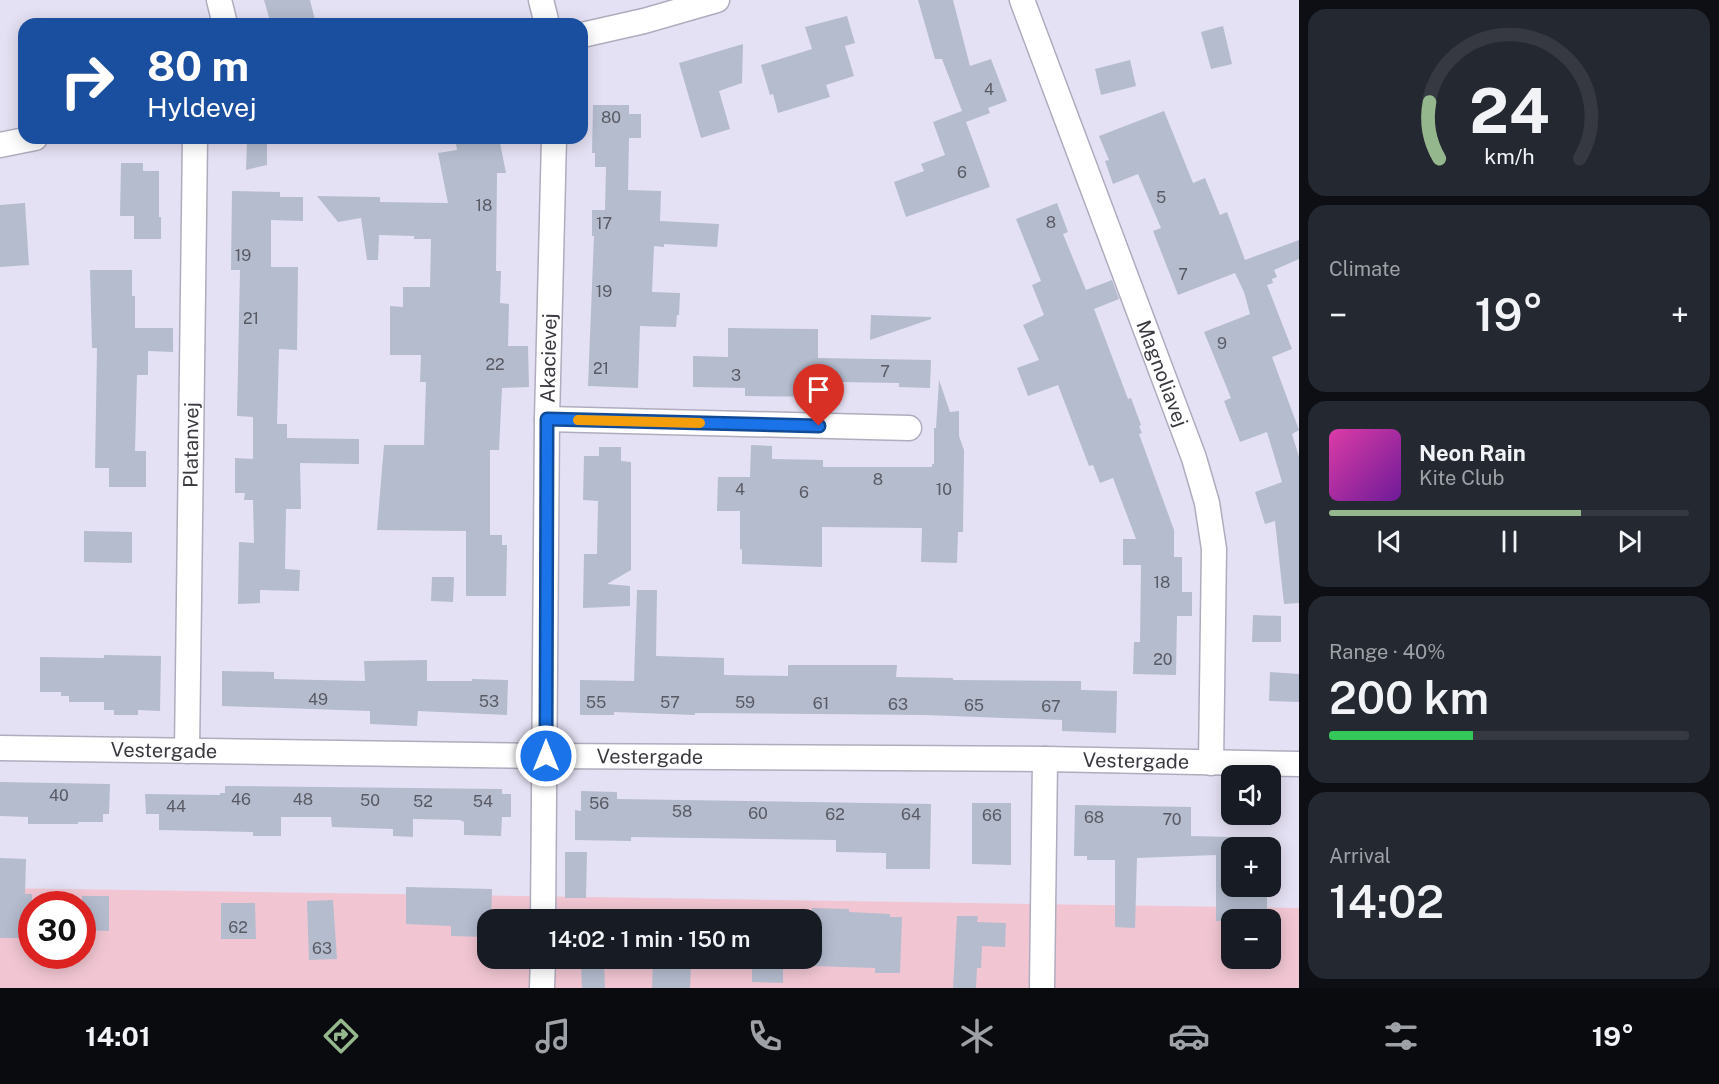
<!DOCTYPE html>
<meta charset="utf-8">
<style>
body{margin:0;font-family:"Public Sans",sans-serif;background:#242831;color:#f1f3f6;height:100vh;display:flex;flex-direction:column;font-size:22px;white-space:nowrap}
*{box-sizing:border-box;margin:0}
p{font-size:20px;color:#9ea1a6}
.icon{flex:none;width:33px;height:33px;fill:none;stroke:currentColor;stroke-width:2;stroke-linecap:round;stroke-linejoin:round}
.map{position:relative;flex:1;overflow:hidden}
.side{display:flex;flex-direction:column;gap:9px;padding:9px;background:#0d0f14;width:420px}
.side>*{flex:none}
.hud{position:absolute;left:18px;top:18px;width:570px;height:126px;border-radius:18px;box-shadow:0 3px 15px #0003;background:#1a4fa0;color:#fff;overflow:hidden}
.tools{position:absolute;left:1221px;top:765px;display:grid;gap:12px}
.tools a{display:grid;place-items:center;width:60px;height:60px;border-radius:12px;background:#171b24;box-shadow:0 3px 15px #0003;font-size:30px}
.speed{position:absolute;left:18px;top:891px;display:flex;gap:12px;font-size:30px;font-weight:700;text-align:center}
.speed>*{display:grid;place-content:center;width:78px;height:78px;border-radius:50%;background:#171b24;box-shadow:0 3px 15px #0003;line-height:1}
.speed .limit{border:9px solid #d22;background:#fff;color:#111}
.pin{position:absolute;display:grid;place-items:center;width:51px;height:51px;color:#fff;margin:-62px -26px;border-radius:50% 50% 50% 0;rotate:-45deg;box-shadow:0 0 6px #0007}
.pin .icon{rotate:45deg}
.me{position:absolute;width:66px;margin:-33px;rotate:0deg;stroke-linejoin:round;filter:drop-shadow(0 0 4px #0008)}
.turn{display:flex;align-items:center;gap:21px;height:126px;padding:0 30px;font-size:27px}
.turn .icon{width:78px;height:78px;stroke-width:2.5}
.turn b{display:block;font-size:42px;line-height:51px}
.big{font-size:45px;font-weight:600;line-height:1.1}
.side .card{flex:1;display:flex;flex-direction:column;justify-content:center;gap:9px;min-width:0;padding:0 21px;border-radius:18px;background:#242831}
.side .dial{align-items:center;gap:0}
.dial svg{height:156px;overflow:visible;fill:none;stroke:#363941;stroke-width:7;stroke-linecap:round;text-anchor:middle}
.dial text{fill:#f1f3f6;stroke:none}
.song{display:flex;align-items:center;gap:18px}
.cover{width:72px;height:72px;border-radius:9px;background:linear-gradient(135deg,hsl(320 70% 55%),hsl(280 70% 35%))}
.played{height:6px;border-radius:3px;background:linear-gradient(90deg,#95b78d 70%,#363941 70%)}
.keys{display:flex;justify-content:space-around;direction:ltr}
.heat{display:flex;justify-content:space-between;align-items:center;font-size:33px;direction:ltr}
.charge{height:9px;border-radius:4px;background:linear-gradient(90deg,#34c759 40%,#363941 0)}
.trip{position:absolute;left:477px;top:909px;width:345px;height:60px;border-radius:18px;background:#171b24;box-shadow:0 3px 15px #0003;font-weight:600;line-height:60px;text-align:center}
.dock{display:flex;height:96px;justify-content:space-around;align-items:center;background:#090b0e;color:#9ea1a6}
.dock .icon{width:42px;height:42px}
.dock .active{color:#95b78d}
.dock b{font-size:27px;color:#f1f3f6}
main{display:flex;flex:1;min-height:0}
.map>svg:first-child{display:block}
.green{fill:#f1c6d2;fill-rule:evenodd}
.building{fill:#b4bcce}
.lines{fill:none;stroke-linecap:round;stroke-linejoin:round}
.street-casing{stroke:#b0acbe;stroke-width:27}
.street{stroke:#fff;stroke-width:24}
.route-casing{stroke:#114b97;stroke-width:15}
.route{stroke:#1a73e8;stroke-width:10}
.slow{stroke:#f59e0b;stroke-width:10}
.labels{text-anchor:middle;dominant-baseline:central;stroke-width:5;stroke-linejoin:round;paint-order:stroke}
.number-label{font-size:16px;fill:#595a64}
.street-label{font-size:20px;fill:#3b3940;stroke:#fff}
</style>
<main>
<div class="map">
<svg width="1299" height="988" viewBox="0 0 1299 988">
<rect width="100%" height="100%" fill="#e5e1f4"/>
<path class="green" d="M0 888 1299 908V988H0ZM32 904H82V956H32ZM488 920H812V958H488ZM1232 920H1270V958H1232Z"/>
<g class="building">
<polygon points="264,0 310,0 316,24 271,24"/>
<polygon points="918,0 953,0 970,66 991,59 1007,101 988,108 990,113 966,122 990,187 906,217 894,182 924,171 921,164 945,155 933,122 962,111 942,59 935,59"/>
<polygon points="847,16 855,43 845,46 854,76 826,85 830,97 778,113 773,94 770,95 761,65 812,49 805,27"/>
<polygon points="1223,26 1232,64 1211,69 1201,32"/>
<polygon points="743,44 742,83 719,91 730,129 701,138 679,63"/>
<polygon points="1130,60 1136,86 1101,95 1095,69"/>
<polygon points="593,105 629,105 629,114 641,114 641,138 629,138 628,190 661,191 660,221 719,224 717,247 664,244 664,247 654,246 652,292 680,293 679,315 677,315 676,327 640,326 638,388 588,386 594,236 592,236 592,210 605,210 606,167 595,167 595,153 592,153"/>
<polygon points="1164,111 1193,183 1205,178 1220,215 1227,212 1245,260 1299,240 1299,259 1274,270 1277,277 1272,279 1273,283 1267,285 1292,349 1272,357 1299,430 1292,434 1299,457 1299,603 1284,604 1275,521 1265,524 1255,492 1282,482 1267,432 1240,442 1224,401 1231,398 1204,332 1250,314 1244,292 1235,273 1178,295 1153,231 1161,228 1138,174 1113,184 1105,161 1109,160 1099,136"/>
<polygon points="461,138 499,138 506,173 497,173 496,271 501,271 500,303 509,304 508,346 528,346 529,387 502,388 499,450 490,450 490,535 502,535 502,545 507,545 506,596 466,596 466,531 377,530 384,445 424,445 426,382 420,382 421,355 390,355 390,306 403,307 403,287 430,287 431,239 414,239 414,236 379,235 378,260 367,260 361,218 338,222 317,196 380,197 380,202 448,203 438,153 457,150 456,144 462,143"/>
<polygon points="247,142 267,142 267,165 246,170"/>
<polygon points="121,163 143,163 143,171 159,171 159,217 161,217 161,239 134,239 134,216 120,216"/>
<polygon points="232,191 280,192 280,197 303,197 303,221 271,220 271,267 298,267 297,350 279,349 277,424 287,424 287,438 359,439 359,464 300,463 301,509 286,509 285,569 300,570 299,591 260,590 260,603 238,604 239,542 254,543 253,500 244,500 245,493 235,493 235,458 253,459 253,417 237,416 240,270 231,270"/>
<polygon points="25,203 29,265 0,267 0,205"/>
<polygon points="1057,203 1068,232 1063,234 1086,290 1112,280 1119,299 1094,309 1128,399 1131,398 1141,425 1139,426 1142,433 1139,434 1174,530 1174,557 1182,557 1182,592 1192,592 1192,616 1177,616 1176,675 1133,674 1134,642 1140,642 1141,565 1123,565 1123,539 1136,539 1113,478 1100,483 1093,465 1089,466 1058,385 1028,396 1017,368 1039,360 1023,325 1044,315 1032,285 1041,281 1016,219"/>
<polygon points="90,270 132,270 132,296 135,296 135,328 173,328 173,352 148,351 148,375 137,375 135,451 146,451 146,487 109,487 109,468 95,468 97,348 92,348"/>
<polygon points="871,315 931,317 931,319 870,340"/>
<polygon points="728,328 818,329 818,358 931,360 930,388 899,387 899,383 840,382 840,390 836,390 837,397 745,396 745,388 693,387 693,356 728,357"/>
<polygon points="939,380 950,412 959,411 959,436 964,450 963,532 958,532 957,563 921,562 922,528 822,527 822,567 742,564 742,550 740,549 740,511 717,511 718,477 750,477 751,445 772,446 772,459 823,460 823,467 932,467 932,464 934,464 934,428 936,428"/>
<polygon points="599,447 621,447 621,461 631,462 631,570 607,584 630,586 630,606 583,608 584,554 597,554 598,501 583,500 584,456 599,456"/>
<polygon points="84,531 132,532 132,563 84,562"/>
<polygon points="432,577 454,577 453,602 431,601"/>
<polygon points="637,590 657,590 656,656 724,658 724,675 788,676 788,665 897,665 896,677 953,678 953,680 1081,681 1081,690 1117,691 1116,733 1062,731 1062,720 925,715 695,713 695,715 614,712 614,715 580,715 580,680 634,681"/>
<polygon points="1253,615 1281,616 1281,642 1252,642"/>
<polygon points="104,655 161,656 160,711 138,710 138,715 114,715 114,710 104,710 104,702 69,702 69,696 61,696 61,692 40,692 40,657 104,658"/>
<polygon points="427,660 427,681 472,681 472,679 508,680 507,715 418,711 417,726 370,724 370,711 222,706 222,671 274,672 274,679 365,681 364,661"/>
<polygon points="1270,672 1299,674 1299,702 1269,701"/>
<polygon points="0,782 110,784 109,814 103,814 103,822 78,822 78,824 28,824 28,817 0,816"/>
<polygon points="225,786 502,789 502,794 511,794 511,817 502,817 501,836 464,835 464,822 460,820 413,819 413,837 393,836 393,829 332,827 331,817 281,817 281,836 253,836 253,832 159,830 159,814 146,814 145,794 220,795 220,793 225,793"/>
<polygon points="581,791 617,792 617,799 931,804 930,869 886,869 886,853 836,852 836,840 631,837 631,841 575,840 575,810 581,811"/>
<polygon points="972,803 1011,803 1011,865 972,864"/>
<polygon points="1075,805 1191,807 1191,836 1267,838 1267,848 1232,848 1232,886 1267,886 1267,920 1216,921 1216,855 1137,858 1135,928 1115,927 1115,860 1087,860 1087,856 1074,856"/>
<polygon points="565,852 587,852 586,898 565,898"/>
<polygon points="0,858 26,859 25,894 32,894 32,938 0,938"/>
<polygon points="406,887 492,889 491,920 488,920 488,937 451,936 451,926 406,924"/>
<polygon points="82,896 109,896 109,931 82,930"/>
<polygon points="333,900 337,959 309,960 307,901"/>
<polygon points="221,903 255,903 256,939 221,939"/>
<polygon points="812,908 849,909 849,912 890,914 890,917 902,917 900,973 875,973 875,968 812,966"/>
<polygon points="957,916 978,916 977,922 1006,923 1005,947 982,946 981,968 977,968 976,988 953,988"/>
<polygon points="752,958 783,958 783,983 752,982"/>
<polygon points="653,962 691,963 690,988 652,988"/>
<polygon points="581,963 604,963 605,988 582,988"/>
</g>
<g class="lines">
<g class="street-casing">
<g id="street">
<polyline points="219,0 225,24"/>
<polyline points="541,0 547,24"/>
<path id="s1" d="M1022 0 1194 458 1207 503 1214 549 1211 763"/>
<polyline points="582,35 644,21 717,0"/>
<polyline points="0,145 35,138"/>
<polyline points="547,419 909,428"/>
<path id="s2" d="M0 748 546 756 1045 759 1299 764"/>
<path id="s3" d="M187 751 195 138"/>
<path id="s4" d="M543 920 547 419 554 138"/>
<polyline points="542,988 543,958"/>
<polyline points="1042,988 1045,759"/>
</g>
</g>
<use href="#street" class="street"/>
</g>
<g class="lines">
<g class="route-casing">
<polyline id="route" points="546,756 547,419 819,426"/>
</g>
<use href="#route" class="route"/>
<polyline class="slow" points="578,420 700,423"/>
</g>
<g class="labels">
<g class="number-label">
<text x="989" y="89">4</text>
<text x="611" y="117">80</text>
<text x="962" y="172">6</text>
<text x="1161" y="197">5</text>
<text x="484" y="205">18</text>
<text x="1051" y="222">8</text>
<text x="604" y="223">17</text>
<text x="243" y="255">19</text>
<text x="1183" y="274">7</text>
<text x="604" y="291">19</text>
<text x="251" y="318">21</text>
<text x="1222" y="343">9</text>
<text x="495" y="364">22</text>
<text x="601" y="368">21</text>
<text x="885" y="371">7</text>
<text x="736" y="375">3</text>
<text x="878" y="479">8</text>
<text x="740" y="489">4</text>
<text x="944" y="489">10</text>
<text x="804" y="492">6</text>
<text x="1162" y="582">18</text>
<text x="1163" y="659">20</text>
<text x="318" y="699">49</text>
<text x="489" y="701">53</text>
<text x="596" y="702">55</text>
<text x="670" y="702">57</text>
<text x="745" y="702">59</text>
<text x="821" y="703">61</text>
<text x="898" y="704">63</text>
<text x="974" y="705">65</text>
<text x="1051" y="706">67</text>
<text x="59" y="795">40</text>
<text x="241" y="799">46</text>
<text x="303" y="799">48</text>
<text x="370" y="800">50</text>
<text x="423" y="801">52</text>
<text x="483" y="801">54</text>
<text x="599" y="803">56</text>
<text x="176" y="806">44</text>
<text x="682" y="811">58</text>
<text x="758" y="813">60</text>
<text x="835" y="814">62</text>
<text x="911" y="814">64</text>
<text x="992" y="815">66</text>
<text x="1094" y="817">68</text>
<text x="1172" y="819">70</text>
<text x="238" y="927">62</text>
<text x="322" y="948">63</text>
</g>
<g class="street-label">
<text stroke="none"><textPath href="#s4" startOffset="562">Akacievej</textPath></text>
<text stroke="none"><textPath href="#s1" startOffset="399">Magnoliavej</textPath></text>
<text stroke="none"><textPath href="#s3" startOffset="306">Platanvej</textPath></text>
<text stroke="none"><textPath href="#s2" startOffset="164">Vestergade</textPath></text>
<text stroke="none"><textPath href="#s2" startOffset="650">Vestergade</textPath></text>
<text stroke="none"><textPath href="#s2" startOffset="1136">Vestergade</textPath></text>
</g>
</g>
</svg>
<div class="tools">
<a><svg class="icon" aria-label="sound" viewBox="0 0 24 24"><path d="M4 9h4l5-4v14l-5-4H4zM17 9q2 3 0 6"/></svg></a>
<a>+</a>
<a>−</a>
</div>
<div class="speed"><div class="limit">30</div></div>
<div class="pin" style="left:819px;top:426px;background:#d93025"><svg class="icon" aria-label="arrive" viewBox="0 0 24 24"><path d="M6 21V4h12l-3 4 3 4H6"/></svg></div>
<svg class="me" style="left:546px;top:756px" viewBox="-20 -20 40 40"><circle r="17" fill="#1a73e8" stroke="#fff" stroke-width="3"/><path d="M0-11L8 9 0 5-8 9z" fill="#fff"/></svg>
<div class="trip">14:02 · 1 min · 150 m</div>
<div class="hud">
<div class="turn"><svg class="icon" aria-label="right" viewBox="0 0 24 24"><path d="M7 20v-9h11M14 6l5 5-5 5"/></svg><div><b>80 m</b>Hyldevej</div></div>
</div>
</div>
<section class="side">
<div class="card dial"><svg viewBox="0 0 100 80">
<path d="M14 69A42 42 0 1 1 86 69"/>
<path d="M14 69A42 42 0 0 1 9 40" stroke="#95b78d"/>
<text x="50" y="56" font-size="32" font-weight="700">24</text>
<text x="50" y="72" font-size="11">km/h</text>
</svg></div>
<div class="card"><p>Climate</p>
<div class="heat"><a>−</a><b class="big">19°</b><a>+</a></div>
</div>
<div class="card">
<div class="song"><i class="cover"></i><div><b>Neon Rain</b><p>Kite Club</p></div></div>
<div class="played"></div>
<div class="keys"><svg class="icon" aria-label="previous" viewBox="0 0 24 24"><path d="M18 5L8 12l10 7zM5 5v14"/></svg><svg class="icon" aria-label="pause" viewBox="0 0 24 24"><path d="M8 5v14M16 5v14"/></svg><svg class="icon" aria-label="next" viewBox="0 0 24 24"><path d="M6 5l10 7-10 7zM19 5v14"/></svg></div>
</div>
<div class="card"><p>Range · 40%</p><b class="big">200 km</b><div class="charge"></div></div>
<div class="card"><p>Arrival</p><b class="big">14:02</b></div>
</section>
</main>
<nav class="dock">
<b>14:01</b>
<svg class="icon active" aria-label="directions" viewBox="0 0 24 24"><path d="M12 3l9 9-9 9-9-9zM9 14v-3h6M13 9l2 2-2 2"/></svg>
<svg class="icon" aria-label="music" viewBox="0 0 24 24"><path d="M9 18V5l10-2v13"/><circle cx="6" cy="18" r="3"/><circle cx="16" cy="16" r="3"/></svg>
<svg class="icon" aria-label="phone" viewBox="0 0 24 24"><path d="M5 4h4l2 5-3 2q2 4 5 5l2-3 5 2v4C11 20 4 13 5 4z"/></svg>
<svg class="icon" aria-label="climate" viewBox="0 0 24 24"><path d="M12 3v18M4 7l16 10M4 17L20 7"/></svg>
<svg class="icon" aria-label="car" viewBox="0 0 24 24"><path d="M5 17H2v-5l4-1 3-4h7l3 4 3 1v5h-3M9 17h6M6 11h13"/><circle cx="7" cy="17" r="2"/><circle cx="17" cy="17" r="2"/></svg>
<svg class="icon" aria-label="filters" viewBox="0 0 24 24"><path d="M4 7h16M4 17h16"/><circle cx="9" cy="7" r="2"/><circle cx="15" cy="17" r="2"/></svg>
<b>19°</b>
</nav>
